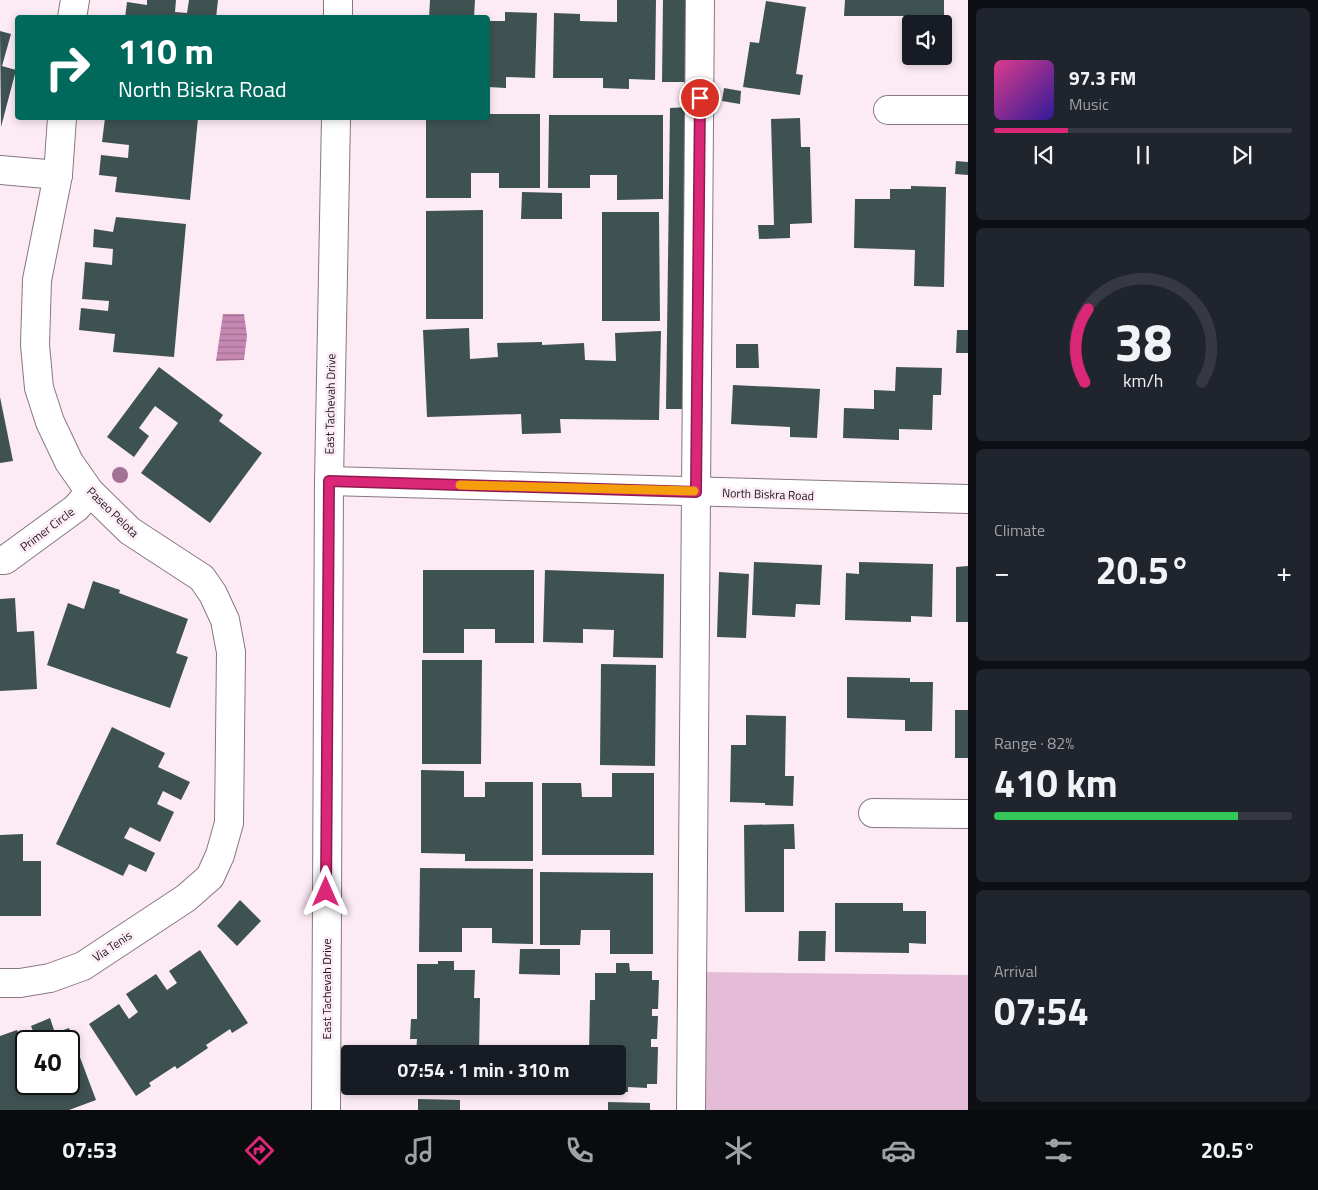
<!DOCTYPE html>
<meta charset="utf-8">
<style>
body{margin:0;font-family:"Titillium Web",sans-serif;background:#20242c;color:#f1f3f6;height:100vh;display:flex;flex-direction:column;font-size:19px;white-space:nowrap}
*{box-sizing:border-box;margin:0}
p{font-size:16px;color:#9ea1a6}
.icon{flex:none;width:28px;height:28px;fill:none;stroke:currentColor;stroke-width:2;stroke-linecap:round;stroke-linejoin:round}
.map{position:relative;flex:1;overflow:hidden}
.sheet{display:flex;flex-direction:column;gap:8px;padding:8px;background:#0d0f14;width:350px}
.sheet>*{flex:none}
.banner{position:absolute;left:15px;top:15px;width:475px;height:105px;border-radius:5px;box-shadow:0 2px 8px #0003;background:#00695c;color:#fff;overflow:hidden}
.tools{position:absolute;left:902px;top:15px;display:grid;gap:10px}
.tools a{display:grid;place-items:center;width:50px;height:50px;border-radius:5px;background:#171b24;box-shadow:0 2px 8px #0003;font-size:25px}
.speed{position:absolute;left:15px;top:1030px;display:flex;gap:10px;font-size:25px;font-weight:700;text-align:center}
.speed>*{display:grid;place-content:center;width:65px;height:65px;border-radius:50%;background:#171b24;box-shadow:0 2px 8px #0003;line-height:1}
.speed .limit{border:2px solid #111;border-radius:8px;background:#fff;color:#111}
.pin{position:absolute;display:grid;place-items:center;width:42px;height:42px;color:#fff;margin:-21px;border:2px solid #fff;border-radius:50%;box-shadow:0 1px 5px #0007}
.me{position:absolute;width:55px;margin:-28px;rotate:0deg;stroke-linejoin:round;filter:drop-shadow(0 0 4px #0008)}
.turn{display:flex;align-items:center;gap:18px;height:105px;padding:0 20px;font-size:22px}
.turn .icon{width:65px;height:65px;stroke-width:2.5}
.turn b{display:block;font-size:35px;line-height:42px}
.big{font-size:38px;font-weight:700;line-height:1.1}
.sheet .tile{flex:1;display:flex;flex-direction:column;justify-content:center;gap:8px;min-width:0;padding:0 18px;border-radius:8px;background:#20242c}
.sheet .dial{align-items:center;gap:0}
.dial svg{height:130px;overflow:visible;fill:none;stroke:#363941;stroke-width:7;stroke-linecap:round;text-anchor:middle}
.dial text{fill:#f1f3f6;stroke:none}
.song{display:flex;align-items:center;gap:15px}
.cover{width:60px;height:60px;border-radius:8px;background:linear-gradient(135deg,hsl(330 70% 55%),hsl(250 70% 35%))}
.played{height:5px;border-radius:2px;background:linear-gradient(90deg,#db2777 25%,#363941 25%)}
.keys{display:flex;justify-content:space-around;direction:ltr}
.heat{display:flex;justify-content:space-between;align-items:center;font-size:28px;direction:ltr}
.charge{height:8px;border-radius:4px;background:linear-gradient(90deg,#34c759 82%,#363941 0)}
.trip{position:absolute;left:341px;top:1045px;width:285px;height:50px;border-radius:5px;background:#171b24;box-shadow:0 2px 8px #0003;font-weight:700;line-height:50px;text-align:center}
.tab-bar{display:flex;height:80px;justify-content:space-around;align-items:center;background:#090b0e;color:#9ea1a6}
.tab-bar .icon{width:35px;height:35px}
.tab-bar .on{color:#db2777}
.tab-bar b{font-size:22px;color:#f1f3f6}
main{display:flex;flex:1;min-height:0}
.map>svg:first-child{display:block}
.green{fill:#e5bcd7}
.water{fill:url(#water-rules)}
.building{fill:#3f5252}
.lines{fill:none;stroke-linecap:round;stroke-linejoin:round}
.minor-casing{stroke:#877882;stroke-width:30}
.minor{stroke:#fff;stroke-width:28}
.tree{fill:#a27296}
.route-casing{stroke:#8e194d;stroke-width:12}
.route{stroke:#db2777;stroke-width:9}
.slow{stroke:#f59e0b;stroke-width:9}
.labels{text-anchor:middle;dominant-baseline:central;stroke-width:5;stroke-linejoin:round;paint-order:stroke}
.street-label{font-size:12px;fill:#1c161a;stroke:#fceaf5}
</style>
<main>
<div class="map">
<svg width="968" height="1110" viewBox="0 0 968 1110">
<defs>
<pattern id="water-rules" width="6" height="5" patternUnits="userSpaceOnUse" patternTransform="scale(1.25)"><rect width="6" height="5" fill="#c688b2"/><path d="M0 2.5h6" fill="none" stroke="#a06e90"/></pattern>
</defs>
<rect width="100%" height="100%" fill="#fceaf5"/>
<polygon class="green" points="706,972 968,975 968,1110 703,1110"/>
<polygon class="water" points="223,314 244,314 247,336 244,360 216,361"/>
<g class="building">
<polygon points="147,0 176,0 175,12 187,13 189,0 218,0 216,18 125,18 127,2 147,5"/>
<polygon points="430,0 475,0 474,18 429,18"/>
<polygon points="617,0 656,0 655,80 629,79 629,89 603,88 603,78 553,78 554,13 580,14 580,21 617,22"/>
<polygon points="663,0 685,0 685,82 662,82"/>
<polygon points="845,0 944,0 944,24 917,24 916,16 844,16"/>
<polygon points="766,1 806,7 796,74 803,75 800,95 743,87 750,42 759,43"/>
<polygon points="505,12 537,13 535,78 506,77 506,88 488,87 488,21 505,21"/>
<polygon points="0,31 11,34 2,66 16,70 1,127"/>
<polygon points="724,88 741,91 740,104 722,101"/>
<polygon points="689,107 684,409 666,409 670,108"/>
<polygon points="488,114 540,114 540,188 499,188 499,173 471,173 471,198 426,198 426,118 488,118"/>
<polygon points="549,115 663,115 663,199 617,200 617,175 590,175 590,188 548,188"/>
<polygon points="105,118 198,118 190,200 115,192 117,177 99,175 101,155 128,158 129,145 102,142"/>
<polygon points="800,118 801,147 810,147 812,223 790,224 790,238 759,239 758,225 774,225 771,119"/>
<polygon points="956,161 968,162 968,175 955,174"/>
<polygon points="911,186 946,187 944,287 914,286 915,250 854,248 855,199 890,199 890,189 911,189"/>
<polygon points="522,192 562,193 562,219 521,219"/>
<polygon points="483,210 483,319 426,319 426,211"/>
<polygon points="602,212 659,212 660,321 602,321"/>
<polygon points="116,217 186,224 174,357 113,352 115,334 79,330 81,308 108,311 109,301 82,299 85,262 112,265 113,249 93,247 94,229 113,232"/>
<polygon points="469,328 470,359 498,357 497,343 542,342 542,345 584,343 585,360 616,361 615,333 661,331 659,420 560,419 561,433 522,434 521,414 427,417 423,330"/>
<polygon points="957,330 968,330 968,353 956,353"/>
<polygon points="736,344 758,344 759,368 736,368"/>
<polygon points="159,367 223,415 219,421 262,453 210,523 141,473 178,423 155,406 139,428 149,436 134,457 107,437"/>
<polygon points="896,367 942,368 941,395 933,395 932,430 899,429 899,440 843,438 844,408 874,409 874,390 895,391"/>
<polygon points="733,385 820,389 817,438 790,437 790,427 731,424"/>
<polygon points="0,397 13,461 0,463"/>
<polygon points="754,562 822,565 820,605 796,604 795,617 752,615"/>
<polygon points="859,562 933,564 932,617 911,616 911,622 845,620 846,573 859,574"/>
<polygon points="968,566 968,622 956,622 956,567"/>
<polygon points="423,570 534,570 534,643 495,643 495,629 464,629 464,653 423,653"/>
<polygon points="545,570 664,574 663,658 613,657 614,630 583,629 583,643 543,642"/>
<polygon points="719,572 749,574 746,638 717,637"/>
<polygon points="93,581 120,590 119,593 188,619 176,653 188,657 170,708 47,665 68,603 84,609"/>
<polygon points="15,598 17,632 34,631 37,689 0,691 0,599"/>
<polygon points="422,660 482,660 481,764 422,764"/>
<polygon points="601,664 656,665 655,766 600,765"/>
<polygon points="847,677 910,678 910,682 933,682 932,731 905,731 905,720 847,718"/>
<rect x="955" y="710" width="13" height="48"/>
<polygon points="746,715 786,716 785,776 794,776 793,806 765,805 765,803 730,802 731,745 746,745"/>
<polygon points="112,727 165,753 158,767 190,782 181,800 163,791 157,804 174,812 160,842 130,827 124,838 155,853 146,872 129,864 123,876 56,844"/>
<polygon points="421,770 464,771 464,797 485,797 485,782 533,782 533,861 465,861 465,854 421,853"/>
<polygon points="612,773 654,773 654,855 542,855 542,783 581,783 582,797 612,797"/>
<polygon points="794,824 795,849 784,849 784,912 745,912 744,825"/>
<polygon points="23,834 23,861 41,861 41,916 0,916 0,835"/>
<polygon points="420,868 533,869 533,944 492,943 492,928 462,928 462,952 419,952"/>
<polygon points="540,872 653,873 653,954 610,954 610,930 581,930 580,945 540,945"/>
<polygon points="240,900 261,921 237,946 217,926"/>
<polygon points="835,903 903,903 903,911 926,911 926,944 909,943 909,953 835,952"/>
<polygon points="799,931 826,931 825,961 798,961"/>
<polygon points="520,949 560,949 560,975 519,974"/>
<polygon points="200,950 248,1023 232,1033 230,1029 206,1045 208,1048 177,1069 175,1066 149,1083 151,1086 136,1096 89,1024 119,1004 129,1019 138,1012 126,994 156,974 167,990 177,983 169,971"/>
<polygon points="438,961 454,961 454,970 475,970 474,998 480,998 479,1054 416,1054 417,1039 410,1039 411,1019 417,1019 417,964 438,964"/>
<polygon points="616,963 629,963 630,971 652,971 652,980 659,980 658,1009 652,1009 652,1016 658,1016 657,1039 651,1039 651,1047 658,1047 657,1084 647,1084 647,1088 628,1087 628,1092 613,1092 613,1086 618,1086 618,1054 589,1054 590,1000 595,1000 595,973 616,973"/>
<polygon points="50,1018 55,1033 69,1028 96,1100 69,1110 0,1110 0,1036 17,1030 26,1055 26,1084 69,1084 69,1041 37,1041 31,1026"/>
<polygon points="418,1099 460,1100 460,1110 418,1110"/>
<polygon points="608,1102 650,1103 650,1110 608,1110"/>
</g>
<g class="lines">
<g class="minor-casing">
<g id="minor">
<polyline points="72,18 75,0"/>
<polyline points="338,18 338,0"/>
<polyline points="888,110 968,110"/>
<polyline points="0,170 58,175"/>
<polyline points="329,481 968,499"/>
<polyline points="0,560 5,560 76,508 90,492"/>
<polyline points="873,813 968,814"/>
<polyline points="0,983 20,983 50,978 83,966 186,898 210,877 220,855 229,823 231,652 225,620 213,594 202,578 130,531 90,492 69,462 50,422 39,388 35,345 37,280 58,175 62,118"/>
<polyline points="326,1110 329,481 336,118"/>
<polyline points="691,1110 700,0"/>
</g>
</g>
<use href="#minor" class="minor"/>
</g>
<circle class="tree" cx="120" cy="475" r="8"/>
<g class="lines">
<g class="route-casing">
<polyline id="route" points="326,892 329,481 696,492 700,98"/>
</g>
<use href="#route" class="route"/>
<polyline class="slow" points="460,485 694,491"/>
</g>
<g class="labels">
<g class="street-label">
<text transform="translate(330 404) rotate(-89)">East Tachevah Drive</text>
<text transform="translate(768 494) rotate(2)">North Biskra Road</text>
<text transform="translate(113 512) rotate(44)">Paseo Pelota</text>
<text transform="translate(47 529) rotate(-37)">Primer Circle</text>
<text transform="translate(112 946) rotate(-34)">Via Tenis</text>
<text transform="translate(326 989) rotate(-90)">East Tachevah Drive</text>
</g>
</g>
</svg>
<div class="tools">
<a><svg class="icon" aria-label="sound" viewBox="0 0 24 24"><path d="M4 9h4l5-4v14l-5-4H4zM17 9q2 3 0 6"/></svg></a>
</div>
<div class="speed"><div class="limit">40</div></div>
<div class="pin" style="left:700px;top:98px;background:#d93025"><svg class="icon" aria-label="arrive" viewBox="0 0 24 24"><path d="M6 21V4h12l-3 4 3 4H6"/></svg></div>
<svg class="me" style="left:326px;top:892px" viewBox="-20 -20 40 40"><path d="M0-17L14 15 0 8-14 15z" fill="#db2777" stroke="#fff" stroke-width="4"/></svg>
<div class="trip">07:54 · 1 min · 310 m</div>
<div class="banner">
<div class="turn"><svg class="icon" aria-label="right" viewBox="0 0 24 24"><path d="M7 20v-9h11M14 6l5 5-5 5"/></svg><div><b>110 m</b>North Biskra Road</div></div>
</div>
</div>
<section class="sheet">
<div class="tile">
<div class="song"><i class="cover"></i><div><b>97.3 FM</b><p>Music</p></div></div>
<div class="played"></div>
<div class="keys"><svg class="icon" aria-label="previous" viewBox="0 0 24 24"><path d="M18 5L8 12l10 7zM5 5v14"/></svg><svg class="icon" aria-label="pause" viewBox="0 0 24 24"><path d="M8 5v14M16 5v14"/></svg><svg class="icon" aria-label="next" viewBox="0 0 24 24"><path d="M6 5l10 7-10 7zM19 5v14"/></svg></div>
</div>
<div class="tile dial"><svg viewBox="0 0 100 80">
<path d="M14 69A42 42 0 1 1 86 69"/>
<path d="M14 69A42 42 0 0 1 16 24" stroke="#db2777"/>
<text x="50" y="56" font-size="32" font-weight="700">38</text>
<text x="50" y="72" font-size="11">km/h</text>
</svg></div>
<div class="tile"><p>Climate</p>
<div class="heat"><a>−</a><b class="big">20.5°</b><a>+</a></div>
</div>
<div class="tile"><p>Range · 82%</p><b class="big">410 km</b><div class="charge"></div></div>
<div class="tile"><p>Arrival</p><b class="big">07:54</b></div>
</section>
</main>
<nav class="tab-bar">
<b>07:53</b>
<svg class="icon on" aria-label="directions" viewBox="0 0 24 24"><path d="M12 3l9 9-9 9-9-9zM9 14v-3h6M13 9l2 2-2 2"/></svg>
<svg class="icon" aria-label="music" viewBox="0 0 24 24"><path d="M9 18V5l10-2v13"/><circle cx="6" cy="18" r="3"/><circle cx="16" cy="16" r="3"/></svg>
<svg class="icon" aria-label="phone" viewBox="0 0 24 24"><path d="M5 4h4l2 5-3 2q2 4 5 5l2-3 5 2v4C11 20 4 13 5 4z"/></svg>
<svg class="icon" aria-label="climate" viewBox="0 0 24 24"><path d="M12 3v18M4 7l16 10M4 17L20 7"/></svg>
<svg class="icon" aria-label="car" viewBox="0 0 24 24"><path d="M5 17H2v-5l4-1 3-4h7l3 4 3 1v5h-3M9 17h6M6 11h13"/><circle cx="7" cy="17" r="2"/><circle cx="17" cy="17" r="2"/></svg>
<svg class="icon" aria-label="filters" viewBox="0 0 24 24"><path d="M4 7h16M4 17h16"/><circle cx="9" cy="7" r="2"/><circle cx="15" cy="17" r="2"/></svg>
<b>20.5°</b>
</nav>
